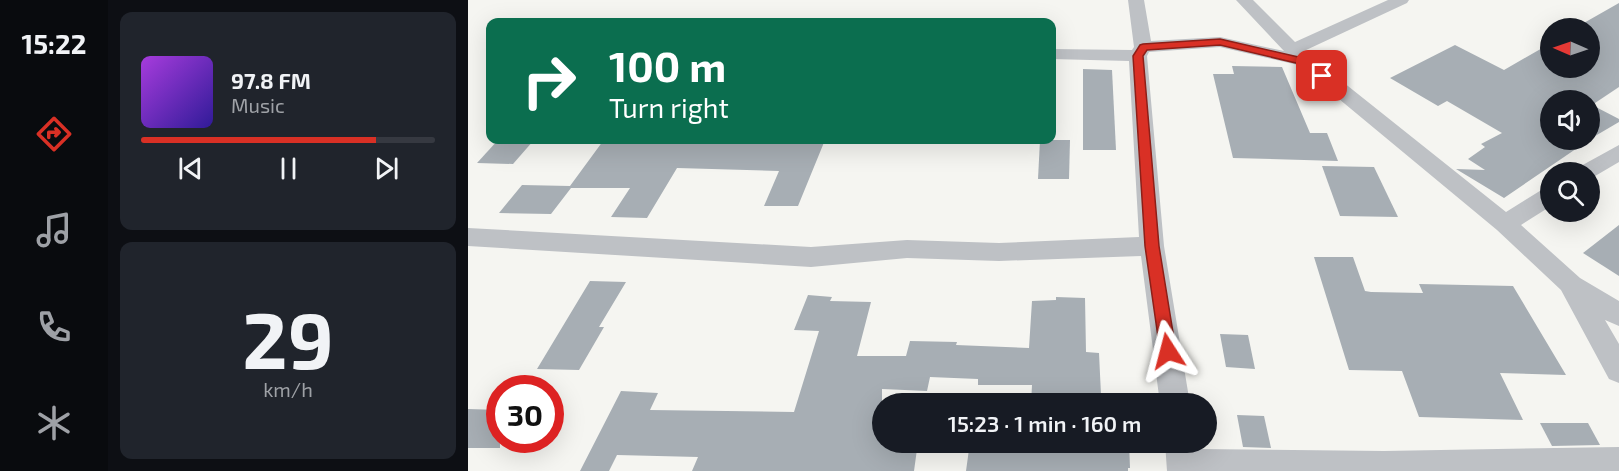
<!DOCTYPE html>
<meta charset="utf-8">
<style>
body{margin:0;font-family:"Exo 2",sans-serif;background:#20242c;color:#f1f3f6;height:100vh;display:flex;flex-direction:column;font-size:22px;white-space:nowrap}
*{box-sizing:border-box;margin:0}
p{font-size:20px;color:#9ea1a6}
.icon{flex:none;width:33px;height:33px;fill:none;stroke:currentColor;stroke-width:2;stroke-linecap:round;stroke-linejoin:round}
.map{position:relative;flex:1;overflow:hidden}
.side{display:flex;flex-direction:column;gap:12px;padding:12px;background:#0d0f14;width:360px}
.side>*{flex:none}
.guide{position:absolute;left:18px;top:18px;width:570px;height:126px;border-radius:12px;box-shadow:0 6px 24px #0002;background:#0b6e4f;color:#fff;overflow:hidden}
.needle{width:39px;rotate:272deg}
.tools{position:absolute;left:1072px;top:18px;display:grid;gap:12px}
.tools a{display:grid;place-items:center;width:60px;height:60px;border-radius:50%;background:#171b24;box-shadow:0 6px 24px #0002;font-size:30px}
.speed{position:absolute;left:18px;top:375px;display:flex;gap:12px;font-size:30px;font-weight:700;text-align:center}
.speed>*{display:grid;place-content:center;width:78px;height:78px;border-radius:50%;background:#171b24;box-shadow:0 6px 24px #0002;line-height:1}
.speed .limit{border:9px solid #d22;background:#fff;color:#111}
.pin{position:absolute;display:grid;place-items:center;width:51px;height:51px;color:#fff;margin:-26px;border-radius:12px;box-shadow:0 3px 9px #0006}
.me{position:absolute;width:66px;margin:-33px;rotate:351deg;stroke-linejoin:round;filter:drop-shadow(0 0 4px #0008)}
.turn{display:flex;align-items:center;gap:21px;height:126px;padding:0 24px;font-size:27px}
.turn .icon{width:78px;height:78px;stroke-width:2.5}
.turn b{display:block;font-size:42px;line-height:51px}
.side .card{flex:1;display:flex;flex-direction:column;justify-content:center;gap:9px;min-width:0;padding:0 21px;border-radius:12px;background:#20242c}
.side .dial{align-items:center;gap:0}
.dial b{font-size:78px;line-height:1}
.song{display:flex;align-items:center;gap:18px}
.cover{width:72px;height:72px;border-radius:9px;background:linear-gradient(135deg,hsl(280 70% 55%),hsl(250 70% 35%))}
.played{height:6px;border-radius:3px;background:linear-gradient(90deg,#d93025 80%,#363941 80%)}
.keys{display:flex;justify-content:space-around;direction:ltr}
.trip{position:absolute;left:404px;top:393px;width:345px;height:60px;border-radius:30px;background:#171b24;box-shadow:0 6px 24px #0002;font-weight:600;line-height:60px;text-align:center}
main{display:flex;flex:1;min-height:0}
.dock{display:flex;flex-direction:column;width:108px;justify-content:space-around;align-items:center;background:#090b0e;color:#9ea1a6}
.dock .icon{width:42px;height:42px}
.dock .selected{color:#d93025}
.dock b{font-size:27px;color:#f1f3f6}
.map>svg:first-child{display:block}
.building{fill:#a7aeb4}
.lines{fill:none;stroke-linecap:round;stroke-linejoin:round}
.street{fill:#bec1c5;fill-rule:evenodd}
.route{fill:#d93025;stroke:#8d1f18;stroke-width:1.5}
</style>
<main>
<nav class="dock">
<b>15:22</b>
<svg class="icon selected" aria-label="directions" viewBox="0 0 24 24"><path d="M12 3l9 9-9 9-9-9zM9 14v-3h6M13 9l2 2-2 2"/></svg>
<svg class="icon" aria-label="music" viewBox="0 0 24 24"><path d="M9 18V5l10-2v13"/><circle cx="6" cy="18" r="3"/><circle cx="16" cy="16" r="3"/></svg>
<svg class="icon" aria-label="phone" viewBox="0 0 24 24"><path d="M5 4h4l2 5-3 2q2 4 5 5l2-3 5 2v4C11 20 4 13 5 4z"/></svg>
<svg class="icon" aria-label="climate" viewBox="0 0 24 24"><path d="M12 3v18M4 7l16 10M4 17L20 7"/></svg>
</nav>
<section class="side">
<div class="card">
<div class="song"><i class="cover"></i><div><b>97.8 FM</b><p>Music</p></div></div>
<div class="played"></div>
<div class="keys"><svg class="icon" aria-label="previous" viewBox="0 0 24 24"><path d="M18 5L8 12l10 7zM5 5v14"/></svg><svg class="icon" aria-label="pause" viewBox="0 0 24 24"><path d="M8 5v14M16 5v14"/></svg><svg class="icon" aria-label="next" viewBox="0 0 24 24"><path d="M6 5l10 7-10 7zM19 5v14"/></svg></div>
</div>
<div class="card dial"><b>29</b><p>km/h</p></div>
</section>
<div class="map">
<svg width="1151" height="471" viewBox="0 0 1151 471">
<rect width="100%" height="100%" fill="#f5f5f1"/>
<g class="building">
<polygon points="1151,3 1151,87 1124,105 1151,119 1151,122 1122,139 1122,100 1083,100 1083,140 1121,140 1036,198 988,169 1017,170 1000,159 1017,147 1013,144 1034,133 979,101 970,106 922,78 987,45 1036,70 1083,43 1083,68 1122,68 1122,28 1107,28"/>
<polygon points="764,66 814,67 842,133 859,133 870,161 765,158 745,74 766,74"/>
<polygon points="615,69 644,70 648,150 615,150"/>
<polygon points="30,140 66,140 45,164 9,163"/>
<polygon points="142,140 357,140 330,206 296,206 311,171 209,168 179,218 143,217 162,188 103,188 83,214 31,213 54,185 102,186 135,141"/>
<polygon points="572,140 602,140 601,179 570,179"/>
<polygon points="854,166 906,167 930,217 872,216"/>
<polygon points="1151,225 1151,276 1115,253"/>
<polygon points="846,257 885,257 897,291 903,292 955,293 951,284 1045,286 1098,375 1032,373 1055,420 951,417 934,371 881,370"/>
<polygon points="122,281 158,282 131,327 136,327 111,370 69,369"/>
<polygon points="340,295 364,297 362,301 403,302 389,356 438,356 442,341 489,342 488,345 561,348 564,301 588,300 588,297 617,298 618,352 631,353 633,395 598,394 598,404 563,404 564,385 510,385 510,379 462,377 459,391 414,389 414,442 450,442 446,471 224,471 230,457 149,455 141,471 112,471 153,391 190,393 182,410 326,412 351,331 326,330"/>
<polygon points="752,334 780,335 787,369 758,367"/>
<polygon points="0,409 32,410 32,448 0,448"/>
<polygon points="769,415 796,416 803,448 775,447"/>
<polygon points="1072,423 1120,423 1132,445 1084,446"/>
<polygon points="502,442 661,442 662,468 660,468 660,471 498,471"/>
</g>
<g class="lines">
<g class="street">
<polygon points="660,0 676,0 683,41 752,37 816,51 768,0 785,0 827,42 920,0 941,0 939,3 836,51 1038,212 1075,189 1083,187 1083,206 1053,225 1112,278 1151,301 1151,326 1137,320 1151,344 1151,383 1141,379 1093,290 1029,230 830,65 752,47 681,52 679,56 696,246 722,404 692,404 673,256 531,261 439,258 343,267 0,246 0,228 343,247 439,240 531,243 671,237 661,61 584,59 584,49 664,50 666,47"/>
<polygon points="1151,145 1151,162 1122,179 1122,172 1108,172 1111,167"/>
<polygon points="697,442 727,442 728,449 916,451 1151,447 1151,471 699,471"/>
</g>
</g>
<polygon class="route" points="752,39 839,59 859,76 854,79 850,78 832,64 752,45 679,50 675,56 691,246 708,351 705,355 700,357 694,355 692,351 677,246 665,56 672,45 675,44"/>
</svg>
<div class="tools">
<a><svg class="needle" viewBox="-14 -14 28 28"><path d="M0-13l5 13h-10z" fill="#e53935"/><path d="M0 13l5-13h-10z" fill="#9ea1a6"/></svg></a>
<a><svg class="icon" aria-label="sound" viewBox="0 0 24 24"><path d="M4 9h4l5-4v14l-5-4H4zM17 9q2 3 0 6"/></svg></a>
<a><svg class="icon" aria-label="search" viewBox="0 0 24 24"><circle cx="10" cy="10" r="6"/><path d="M15 15l6 6"/></svg></a>
</div>
<div class="speed"><div class="limit">30</div></div>
<div class="pin" style="left:854px;top:76px;background:#d93025"><svg class="icon" aria-label="arrive" viewBox="0 0 24 24"><path d="M6 21V4h12l-3 4 3 4H6"/></svg></div>
<svg class="me" style="left:700px;top:351px" viewBox="-20 -20 40 40"><path d="M0-17L14 15 0 8-14 15z" fill="#d93025" stroke="#fff" stroke-width="4"/></svg>
<div class="trip">15:23 · 1 min · 160 m</div>
<div class="guide">
<div class="turn"><svg class="icon" aria-label="right" viewBox="0 0 24 24"><path d="M7 20v-9h11M14 6l5 5-5 5"/></svg><div><b>100 m</b>Turn right</div></div>
</div>
</div>
</main>
